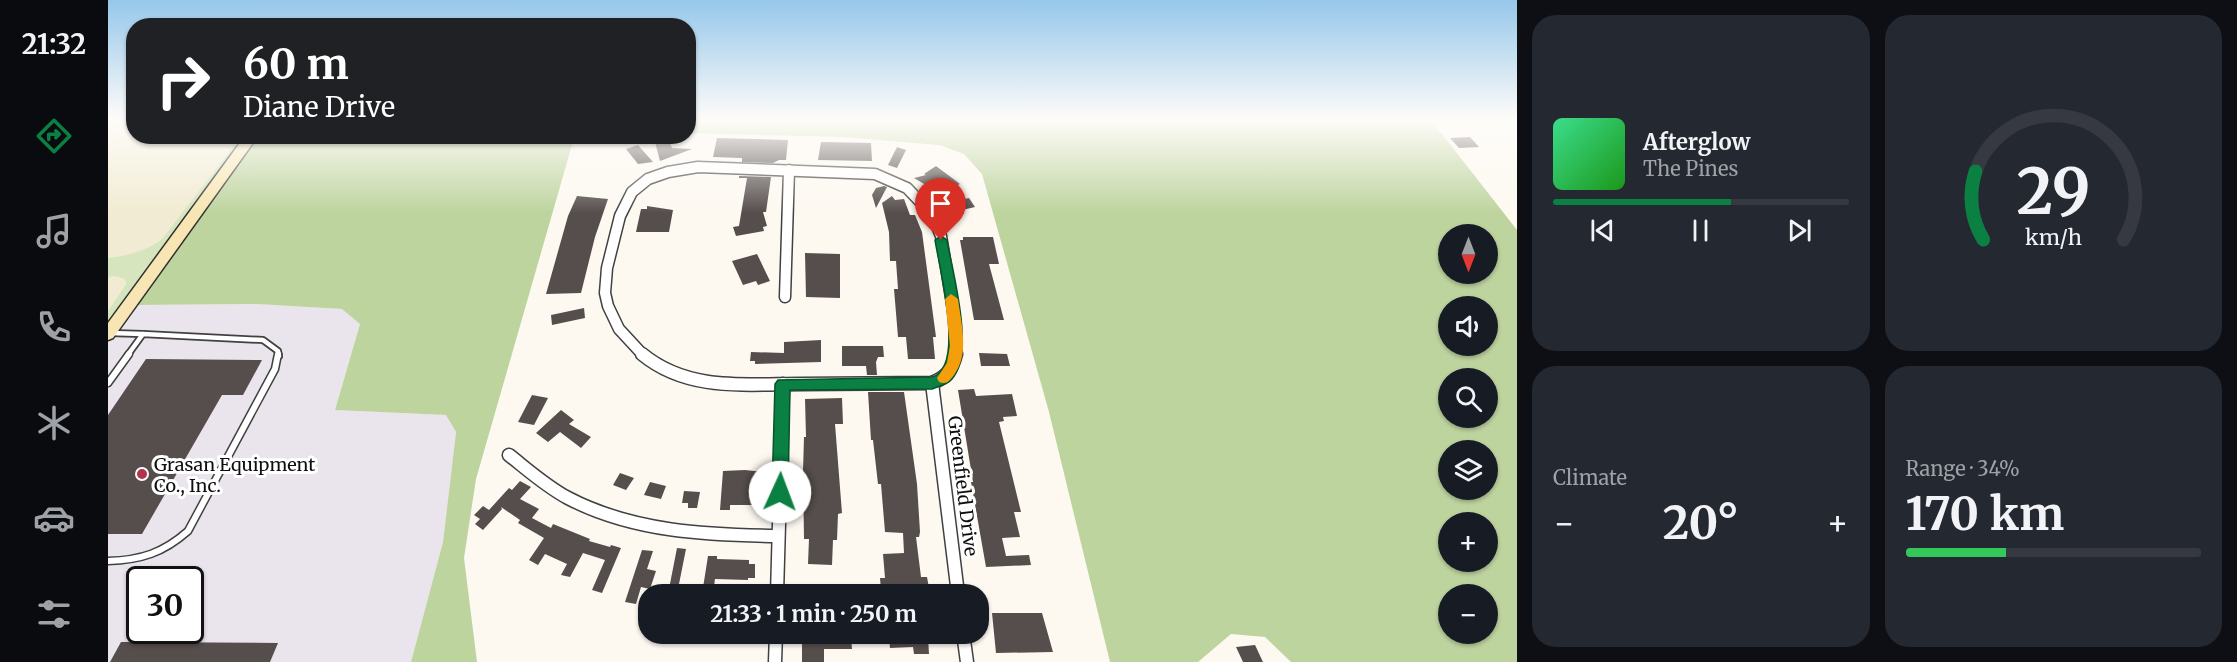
<!DOCTYPE html>
<meta charset="utf-8">
<style>
body{margin:0;font-family:Merriweather,serif;background:#242831;color:#f1f3f6;height:100vh;display:flex;flex-direction:column;font-size:22px;white-space:nowrap}
*{box-sizing:border-box;margin:0}
p{font-size:20px;color:#9ea1a6}
.icon{flex:none;width:33px;height:33px;fill:none;stroke:currentColor;stroke-width:2;stroke-linecap:round;stroke-linejoin:round}
.map{position:relative;flex:1;overflow:hidden}
.drawer{display:flex;flex-direction:column;gap:15px;padding:15px;background:#0d0f14;width:720px}
.drawer>*{flex:none}
.guide{position:absolute;left:18px;top:18px;width:570px;height:126px;border-radius:24px;box-shadow:0 2px 4px #0004;background:#202124;color:#fff;overflow:hidden}
.needle{width:39px;rotate:180deg}
.buttons{position:absolute;left:1330px;top:224px;display:grid;gap:12px}
.buttons a{display:grid;place-items:center;width:60px;height:60px;border-radius:50%;background:#171b24;box-shadow:0 2px 4px #0004;font-size:30px}
.speed{position:absolute;left:18px;top:566px;display:flex;gap:12px;font-size:30px;font-weight:700;text-align:center}
.speed>*{display:grid;place-content:center;width:78px;height:78px;border-radius:50%;background:#171b24;box-shadow:0 2px 4px #0004;line-height:1}
.speed .limit{border:3px solid #111;border-radius:9px;background:#fff;color:#111}
.pin{position:absolute;display:grid;place-items:center;width:51px;height:51px;color:#fff;margin:-62px -26px;border-radius:50% 50% 50% 0;rotate:-45deg;box-shadow:0 0 6px #0007}
.pin .icon{rotate:45deg}
.me{position:absolute;width:66px;margin:-33px;rotate:2deg;stroke-linejoin:round;filter:drop-shadow(0 0 4px #0008)}
.turn{display:flex;align-items:center;gap:21px;height:126px;padding:0 18px;font-size:27px}
.turn .icon{width:78px;height:78px;stroke-width:2.5}
.turn b{display:block;font-size:42px;line-height:51px}
.big{font-size:45px;font-weight:700;line-height:1.1}
.drawer .tile{flex:1;display:flex;flex-direction:column;justify-content:center;gap:9px;min-width:0;padding:0 21px;border-radius:24px;background:#242831}
.drawer .dial{align-items:center;gap:0}
.dial svg{height:156px;overflow:visible;fill:none;stroke:#363941;stroke-width:7;stroke-linecap:round;text-anchor:middle}
.dial text{fill:#f1f3f6;stroke:none}
.song{display:flex;align-items:center;gap:18px}
.cover{width:72px;height:72px;border-radius:9px;background:linear-gradient(135deg,hsl(150 70% 55%),hsl(120 70% 35%))}
.played{height:6px;border-radius:3px;background:linear-gradient(90deg,#0b8043 60%,#363941 60%)}
.keys{display:flex;justify-content:space-around;direction:ltr}
.heat{display:flex;justify-content:space-between;align-items:center;font-size:33px;direction:ltr}
.charge{height:9px;border-radius:4px;background:linear-gradient(90deg,#34c759 34%,#363941 0)}
.drawer .tiles{flex:1;display:grid;gap:15px;grid-template-columns:repeat(2,1fr)}
.trip{position:absolute;left:530px;top:584px;width:351px;height:60px;border-radius:24px;background:#171b24;box-shadow:0 2px 4px #0004;font-weight:700;line-height:60px;text-align:center}
main{display:flex;flex:1;min-height:0}
.tab-bar{display:flex;flex-direction:column;width:108px;justify-content:space-around;align-items:center;background:#090b0e;color:#9ea1a6}
.tab-bar .icon{width:42px;height:42px}
.tab-bar .active{color:#0b8043}
.tab-bar b{font-size:27px;color:#f1f3f6}
.map>svg:first-child{display:block}
.industrial{fill:#eae4ec;fill-rule:evenodd}
.farmland{fill:#f1ebd3}
.green{fill:#d7e5be}
.forest{fill:#bed49f;fill-rule:evenodd}
.building{fill:#564e4c}
.lines{fill:none;stroke-linecap:round;stroke-linejoin:round}
.service-far1-casing{stroke:#414141;stroke-width:8}
.service-casing{stroke:#414141;stroke-width:9}
.minor-far1-casing{stroke:#414141;stroke-width:13}
.minor-casing{stroke:#414141;stroke-width:15}
.secondary-casing{stroke:#303030;stroke-width:3}
.service-far1{stroke:#fff;stroke-width:4.5}
.service{stroke:#fff;stroke-width:6}
.minor-far1{stroke:#fff;stroke-width:10}
.minor{stroke:#fff;stroke-width:12}
.secondary{fill:#f7e6b3;fill-rule:evenodd}
.route{fill:#0b8043;stroke:#07532c;stroke-width:1.5}
.slow{fill:#f59e0b}
.poi-dot{fill:#b0344b;stroke:#fff;stroke-width:2}
.labels{text-anchor:middle;dominant-baseline:central;stroke-width:6;stroke-linejoin:round;paint-order:stroke}
.poi-label{font-size:18px;fill:#0e0e0e;stroke:#fff;text-anchor:start}
.street-label{font-size:18px;fill:#0e0e0e;stroke:#fff}
</style>
<main>
<nav class="tab-bar">
<b>21:32</b>
<svg class="icon active" aria-label="directions" viewBox="0 0 24 24"><path d="M12 3l9 9-9 9-9-9zM9 14v-3h6M13 9l2 2-2 2"/></svg>
<svg class="icon" aria-label="music" viewBox="0 0 24 24"><path d="M9 18V5l10-2v13"/><circle cx="6" cy="18" r="3"/><circle cx="16" cy="16" r="3"/></svg>
<svg class="icon" aria-label="phone" viewBox="0 0 24 24"><path d="M5 4h4l2 5-3 2q2 4 5 5l2-3 5 2v4C11 20 4 13 5 4z"/></svg>
<svg class="icon" aria-label="climate" viewBox="0 0 24 24"><path d="M12 3v18M4 7l16 10M4 17L20 7"/></svg>
<svg class="icon" aria-label="car" viewBox="0 0 24 24"><path d="M5 17H2v-5l4-1 3-4h7l3 4 3 1v5h-3M9 17h6M6 11h13"/><circle cx="7" cy="17" r="2"/><circle cx="17" cy="17" r="2"/></svg>
<svg class="icon" aria-label="filters" viewBox="0 0 24 24"><path d="M4 7h16M4 17h16"/><circle cx="9" cy="7" r="2"/><circle cx="15" cy="17" r="2"/></svg>
</nav>
<div class="map">
<svg width="1409" height="662" viewBox="0 0 1409 662">
<rect width="100%" height="100%" fill="#fdf9f1"/>
<path class="industrial" d="M148 304 235 309 252 324 227 410 339 415 348 432 335 542 303 662H0V342L28 305ZM32 579H82V630H32Z"/>
<g class="farmland">
<polygon points="0,120 25,120 26,136 132,137 54,239 34,251 19,256 3,258 0,258"/>
<polygon points="5,276 17,279 18,284 0,311 0,278"/>
</g>
<path class="green" d="M132 137H139L0 323V311L18 284 17 279 5 276 0 278V258C20 256 37 251 54 239Z"/>
<g class="forest">
<path d="M581 120H1323L1409 230V662H1183L1157 637 1123 634 1090 662H1002L941 412 874 174 856 154 831 145 735 137 581 133ZM1341 234H1380V273H1341ZM1341 306H1380V345H1341ZM1341 378H1380V417H1341ZM1341 450H1380V489H1341ZM1341 522H1380V561H1341ZM1341 594H1380V633H1341Z"/>
<polygon points="150,137 469,137 466,138 368,479 356,558 369,662 303,662 335,542 348,432 338,415 227,410 252,324 234,309 148,304 28,305"/>
</g>
<g class="building">
<polygon points="1362,137 1371,147 1351,148 1342,138"/>
<polygon points="609,138 680,140 678,160 671,160 665,163 634,162 634,158 605,157"/>
<polygon points="561,139 564,148 584,149 552,161 547,142"/>
<polygon points="713,142 763,143 764,161 710,160"/>
<polygon points="530,145 545,162 530,164 518,149"/>
<polygon points="789,147 798,150 789,168 780,165"/>
<polygon points="828,166 852,184 833,194 806,178 818,175 816,174"/>
<polygon points="631,176 663,177 658,212 655,212 659,226 655,227 656,231 628,236 625,227 631,226 639,178 631,178"/>
<polygon points="776,186 779,187 768,208 764,195 768,188"/>
<polygon points="469,196 500,199 487,237 473,293 438,294 460,216"/>
<polygon points="784,196 787,200 796,199 802,215 807,215 814,232 828,337 825,337 827,359 800,359 798,337 790,337 786,289 790,289 788,261 782,261 781,232 774,203"/>
<polygon points="861,198 867,207 841,213 836,203"/>
<polygon points="539,206 565,210 561,232 528,232 533,209 539,209"/>
<polygon points="855,237 885,237 891,264 881,264 896,320 866,320 852,240 855,240"/>
<polygon points="697,253 732,254 732,298 698,297"/>
<polygon points="649,254 662,281 650,285 648,281 635,285 624,261"/>
<polygon points="476,308 477,318 444,325 443,315"/>
<polygon points="713,340 713,362 647,364 647,361 642,361 643,352 676,353 676,342"/>
<polygon points="734,346 775,346 776,357 770,357 768,362 769,375 759,375 758,366 734,366"/>
<polygon points="871,353 899,354 902,366 873,366"/>
<polygon points="38,359 154,360 135,395 114,395 34,534 0,534 0,415"/>
<polygon points="866,389 868,396 904,394 909,416 895,417 896,421 891,422 913,512 906,512 912,537 894,538 898,556 921,555 923,565 878,567 863,482 865,482 850,390"/>
<polygon points="760,392 796,392 809,484 812,532 811,537 808,537 813,577 819,577 821,588 773,590 772,578 777,578 775,554 796,553 795,533 777,532 773,484 770,484 765,440 763,440"/>
<polygon points="424,395 440,398 426,425 410,422"/>
<polygon points="734,398 735,424 727,424 734,513 730,514 729,540 725,540 724,565 700,564 701,539 696,539 695,471 696,437 698,437 697,399"/>
<polygon points="453,410 466,420 461,424 483,437 473,448 452,432 440,442 428,433"/>
<polygon points="637,470 657,472 655,505 622,505 622,510 612,510 615,471"/>
<polygon points="512,473 526,478 518,490 505,485"/>
<polygon points="412,481 423,487 412,499 431,509 424,518 443,528 445,524 482,539 481,541 502,547 503,545 513,548 494,593 484,590 497,560 475,553 462,577 453,575 459,564 437,554 430,565 421,560 436,538 410,523 412,520 393,507 394,509 375,530 367,524 372,519 366,515 375,506 381,510 401,488 404,490"/>
<polygon points="542,482 558,486 553,499 536,495"/>
<polygon points="576,491 592,492 589,508 580,508 580,503 574,503"/>
<polygon points="569,548 578,549 569,594 560,594"/>
<polygon points="534,550 545,551 539,569 548,571 542,589 533,587 528,604 517,602"/>
<polygon points="600,556 609,556 609,559 641,560 641,564 647,564 647,578 640,578 640,580 607,579 605,594 594,594"/>
<polygon points="884,613 934,613 945,652 888,653"/>
<polygon points="820,637 821,654 806,654 805,647 782,648 781,638"/>
<polygon points="743,638 744,649 716,649 716,662 694,662 694,639"/>
<polygon points="13,642 170,643 162,662 2,662"/>
<polygon points="1147,645 1155,662 1135,662 1128,647"/>
</g>
<g class="lines">
<g class="service-far1-casing">
<g id="service-far1">
<polyline points="2,333 35,334"/>
<polyline points="19,356 35,334 155,340 170,351 171,356"/>
</g>
</g>
<g class="service-casing">
<g id="service">
<polyline points="0,383 21,354"/>
<path d="M0 561C33 560 55 553 80 531L167 369 170 354"/>
</g>
</g>
<g class="minor-far1-casing">
<g id="minor-far1">
<polyline points="677,297 681,170"/>
<polyline points="536,356 511,329 500,306 497,293 499,268 512,216 524,192 540,179 560,172 590,167 767,174 799,188 823,213 833,236 847,322 847,356"/>
</g>
</g>
<g class="minor-casing">
<g id="minor">
<path d="M534 354C580 392 639 384 694 384 737 384 781 383 824 383 839 377 844 370 848 354"/>
<polyline points="824,383 850,594"/>
<path d="M401 455C420 470 439 487 460 498 525 532 599 535 670 536"/>
<polyline points="669,594 675,384"/>
<polyline points="855,633 859,662"/>
<polyline points="667,662 668,633"/>
</g>
</g>
<g class="secondary-casing">
<polygon id="secondary" points="137,136 150,136 5,338 0,340 0,323"/>
</g>
<use href="#service-far1" class="service-far1"/>
<use href="#service" class="service"/>
<use href="#minor-far1" class="minor-far1"/>
<use href="#minor" class="minor"/>
<use href="#secondary" class="secondary"/>
</g>
<linearGradient id="sky" x2="0" y2="1"><stop stop-color="#96c7eb"/><stop offset="0.56" stop-color="#fefcf9"/><stop offset="1" stop-color="#fefcf9" stop-opacity="0"/></linearGradient>
<rect width="1409" height="213" fill="url(#sky)"/>
<path class="route" d="M833 236 839 240C845 275 867 351 844 379 839 385 831 386 824 389L682 390 680 492 677 497 672 500 666 497 664 492 667 384 670 380 824 377C858 368 831 267 827 240Z"/>
<path class="slow" d="M843 294 850 299C853 324 862 353 846 375 841 381 839 385 831 382L829 378 839 363 842 346 837 299Z"/>
<circle class="poi-dot" cx="34" cy="474" r="6"/>
<g class="labels">
<g class="poi-label">
<text x="46" y="464">Grasan Equipment<tspan x="46" dy="21">Co., Inc.</tspan></text>
</g>
<g class="street-label">
<text transform="translate(855 486) rotate(83)">Greenfield Drive</text>
</g>
</g>
</svg>
<div class="buttons">
<a><svg class="needle" viewBox="-14 -14 28 28"><path d="M0-13l5 13h-10z" fill="#e53935"/><path d="M0 13l5-13h-10z" fill="#9ea1a6"/></svg></a>
<a><svg class="icon" aria-label="sound" viewBox="0 0 24 24"><path d="M4 9h4l5-4v14l-5-4H4zM17 9q2 3 0 6"/></svg></a>
<a><svg class="icon" aria-label="search" viewBox="0 0 24 24"><circle cx="10" cy="10" r="6"/><path d="M15 15l6 6"/></svg></a>
<a><svg class="icon" aria-label="layers" viewBox="0 0 24 24"><path d="M12 4l9 5-9 5-9-5zM3 14l9 5 9-5"/></svg></a>
<a>+</a>
<a>−</a>
</div>
<div class="speed"><div class="limit">30</div></div>
<div class="pin" style="left:833px;top:240px;background:#d93025"><svg class="icon" aria-label="arrive" viewBox="0 0 24 24"><path d="M6 21V4h12l-3 4 3 4H6"/></svg></div>
<svg class="me" style="left:672px;top:492px" viewBox="-20 -20 40 40"><circle r="19" fill="#fff"/><path d="M0-13L10 11 0 6-10 11z" fill="#0b8043"/></svg>
<div class="trip">21:33 · 1 min · 250 m</div>
<div class="guide">
<div class="turn"><svg class="icon" aria-label="right" viewBox="0 0 24 24"><path d="M7 20v-9h11M14 6l5 5-5 5"/></svg><div><b>60 m</b>Diane Drive</div></div>
</div>
</div>
<section class="drawer">
<div class="tiles">
<div class="tile">
<div class="song"><i class="cover"></i><div><b>Afterglow</b><p>The Pines</p></div></div>
<div class="played"></div>
<div class="keys"><svg class="icon" aria-label="previous" viewBox="0 0 24 24"><path d="M18 5L8 12l10 7zM5 5v14"/></svg><svg class="icon" aria-label="pause" viewBox="0 0 24 24"><path d="M8 5v14M16 5v14"/></svg><svg class="icon" aria-label="next" viewBox="0 0 24 24"><path d="M6 5l10 7-10 7zM19 5v14"/></svg></div>
</div>
<div class="tile dial"><svg viewBox="0 0 100 80">
<path d="M14 69A42 42 0 1 1 86 69"/>
<path d="M14 69A42 42 0 0 1 10 34" stroke="#0b8043"/>
<text x="50" y="56" font-size="32" font-weight="700">29</text>
<text x="50" y="72" font-size="11">km/h</text>
</svg></div>
<div class="tile"><p>Climate</p>
<div class="heat"><a>−</a><b class="big">20°</b><a>+</a></div>
</div>
<div class="tile"><p>Range · 34%</p><b class="big">170 km</b><div class="charge"></div></div>
</div>
</section>
</main>
